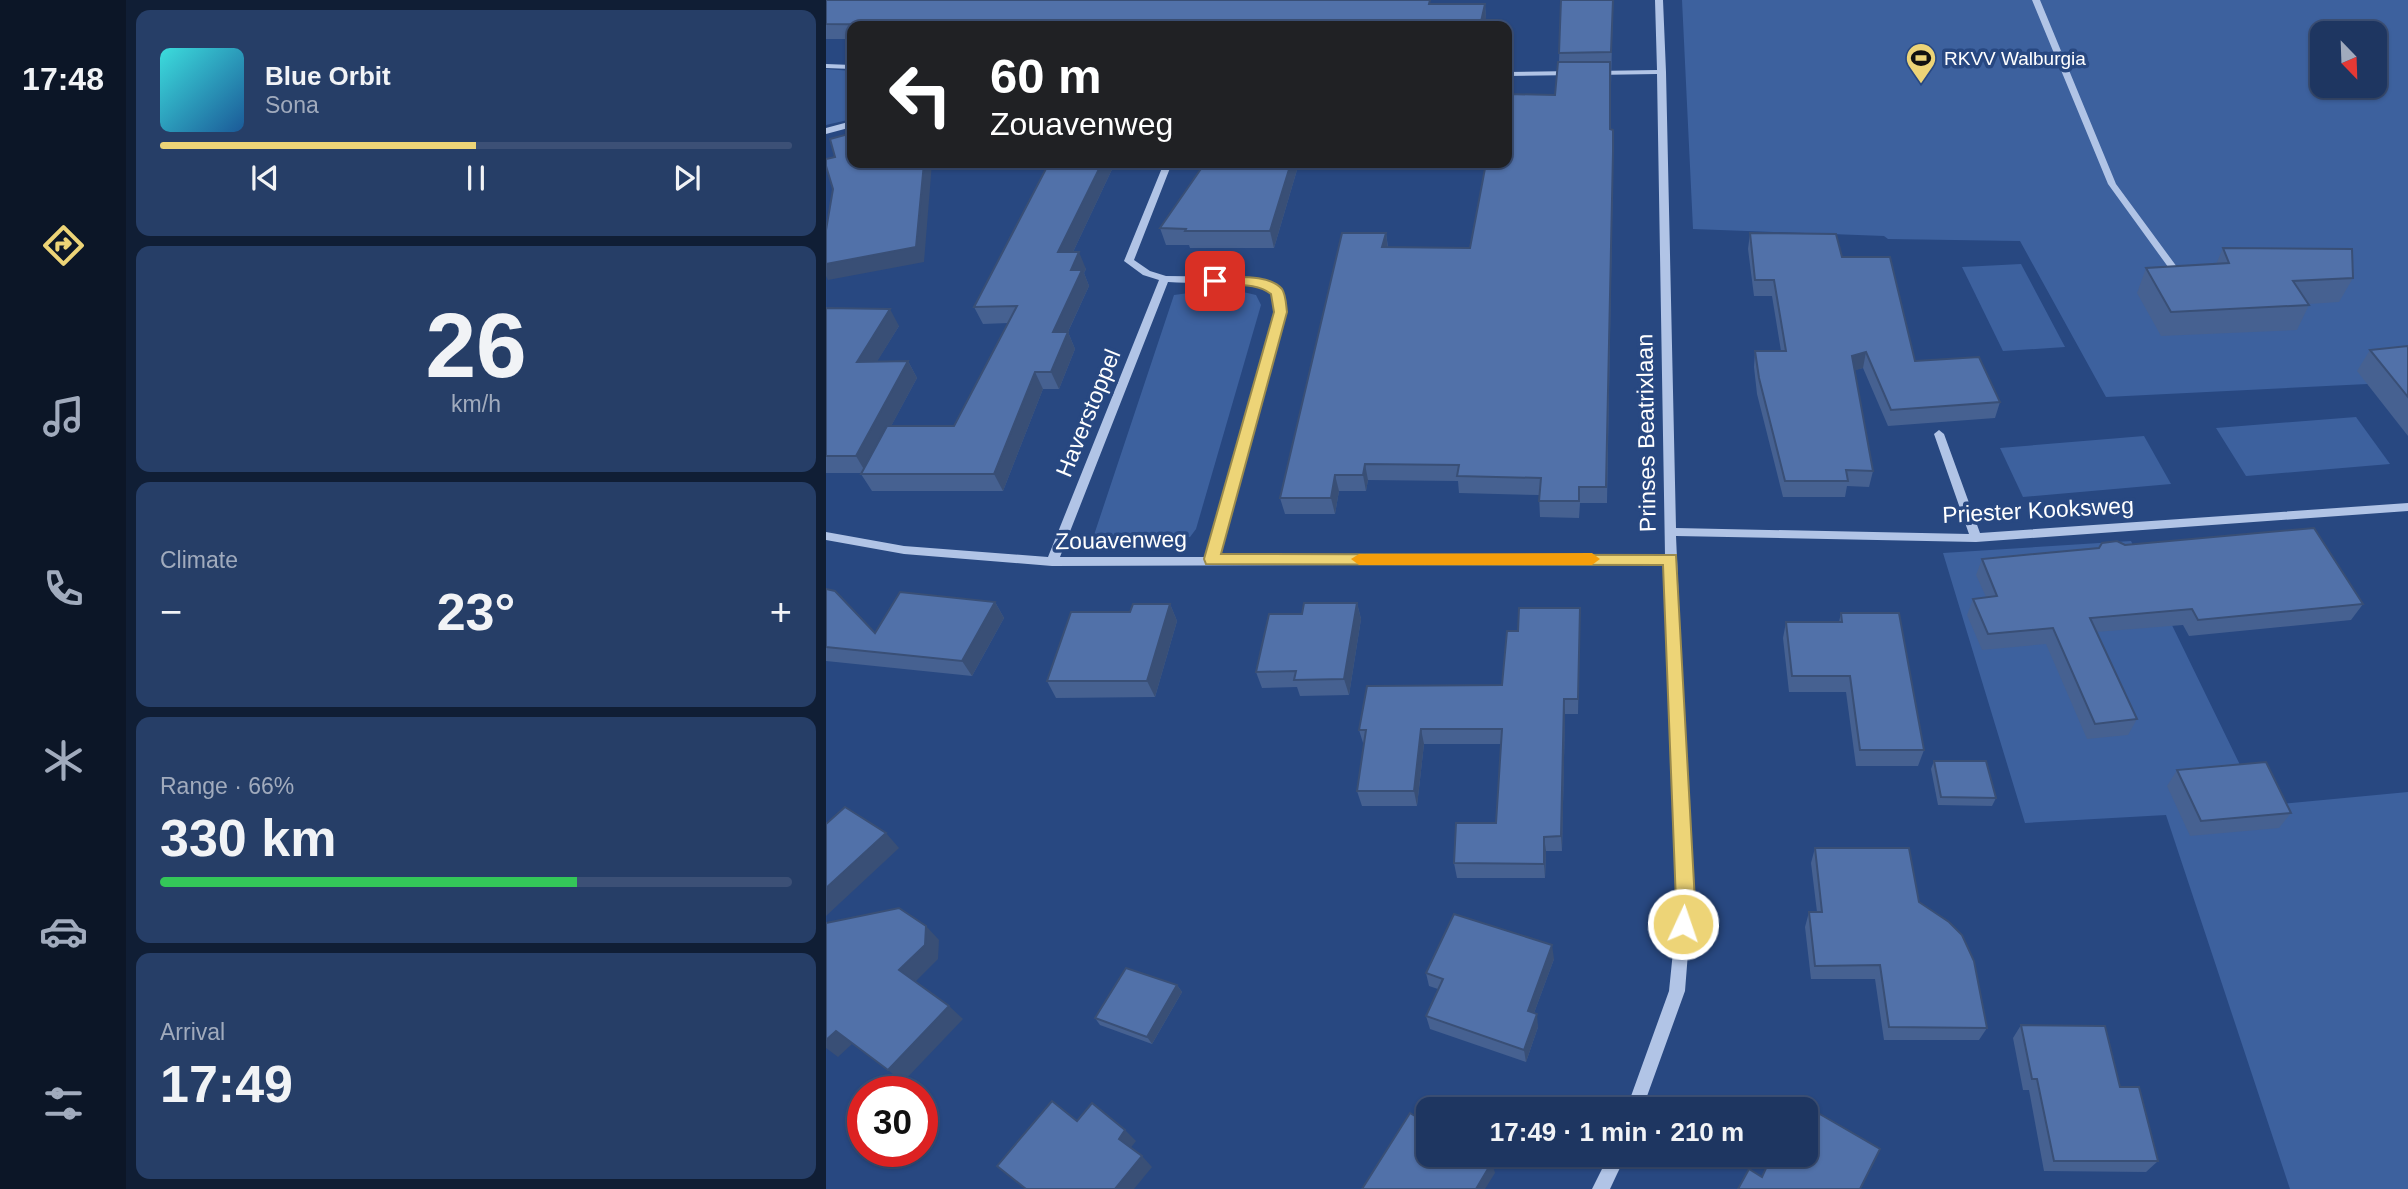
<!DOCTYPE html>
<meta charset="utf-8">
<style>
body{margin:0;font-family:Helvetica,sans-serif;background:#263e67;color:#f1f3f6;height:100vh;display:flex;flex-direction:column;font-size:26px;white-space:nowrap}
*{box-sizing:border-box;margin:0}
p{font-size:23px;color:#a1abbd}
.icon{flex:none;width:38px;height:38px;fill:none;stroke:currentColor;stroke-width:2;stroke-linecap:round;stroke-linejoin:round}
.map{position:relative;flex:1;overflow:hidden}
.panel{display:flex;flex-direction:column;gap:10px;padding:10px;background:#101e35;width:700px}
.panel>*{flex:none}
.guide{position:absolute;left:21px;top:21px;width:665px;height:147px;border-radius:14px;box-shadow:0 2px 5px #0004,0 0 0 2px #3c5076;background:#202124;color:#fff;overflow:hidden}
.needle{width:46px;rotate:157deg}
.tools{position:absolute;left:1484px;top:21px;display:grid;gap:14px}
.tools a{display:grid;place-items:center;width:77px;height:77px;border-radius:14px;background:#1e3661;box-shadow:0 2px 5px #0004,0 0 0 2px #3c5076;font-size:35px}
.speed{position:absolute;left:21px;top:1076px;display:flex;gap:14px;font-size:35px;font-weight:700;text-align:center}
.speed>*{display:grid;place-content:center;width:91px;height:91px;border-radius:50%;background:#1e3661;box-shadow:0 2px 5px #0004,0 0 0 2px #3c5076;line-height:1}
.speed .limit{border:10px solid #d22;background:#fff;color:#111}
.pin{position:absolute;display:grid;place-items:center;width:60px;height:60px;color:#fff;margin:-30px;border-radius:14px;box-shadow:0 4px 10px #0006}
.me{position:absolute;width:77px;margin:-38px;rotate:3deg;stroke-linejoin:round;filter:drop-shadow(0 0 5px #0008)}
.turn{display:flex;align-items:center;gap:24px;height:147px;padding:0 28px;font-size:32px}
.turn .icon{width:91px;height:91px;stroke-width:2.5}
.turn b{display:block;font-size:49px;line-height:60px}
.big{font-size:52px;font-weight:700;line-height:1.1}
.panel .tile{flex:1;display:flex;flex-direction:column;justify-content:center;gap:10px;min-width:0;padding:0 24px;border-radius:14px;background:#263e67}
.panel .dial{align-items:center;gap:0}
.dial b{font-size:91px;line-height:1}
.song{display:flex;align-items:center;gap:21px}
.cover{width:84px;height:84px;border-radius:10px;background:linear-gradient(135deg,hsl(180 70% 55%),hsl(210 70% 35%))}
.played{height:7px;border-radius:4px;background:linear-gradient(90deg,#edd477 50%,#3c5076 50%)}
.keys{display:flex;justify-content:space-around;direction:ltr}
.heat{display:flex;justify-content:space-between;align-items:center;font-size:38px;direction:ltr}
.charge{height:10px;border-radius:5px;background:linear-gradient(90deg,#34c759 66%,#3c5076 0)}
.trip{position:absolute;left:590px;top:1097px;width:402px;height:70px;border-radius:14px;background:#1e3661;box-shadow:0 2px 5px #0004,0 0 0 2px #3c5076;font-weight:700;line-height:70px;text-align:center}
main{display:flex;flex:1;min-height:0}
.dock{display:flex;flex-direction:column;width:126px;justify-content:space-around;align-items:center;background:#0c1627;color:#a1abbd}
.dock .icon{width:49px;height:49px}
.dock .on{color:#edd477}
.dock b{font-size:32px;color:#f1f3f6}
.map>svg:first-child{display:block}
.green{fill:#3d619e;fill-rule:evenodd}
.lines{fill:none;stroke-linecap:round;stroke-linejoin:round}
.minor{fill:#b1c4e6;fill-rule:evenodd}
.wall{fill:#466191}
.shaded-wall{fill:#394f76}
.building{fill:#5171a9;stroke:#394f76;stroke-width:2}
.route{fill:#edd477;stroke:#9a8a4d;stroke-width:2}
.slow{fill:#f59e0b}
.labels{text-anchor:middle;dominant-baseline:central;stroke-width:7;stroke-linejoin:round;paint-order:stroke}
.far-poi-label{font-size:19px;fill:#fff;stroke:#284881;text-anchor:start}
.street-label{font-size:23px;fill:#fff;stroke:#284881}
</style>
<main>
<nav class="dock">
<b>17:48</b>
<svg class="icon on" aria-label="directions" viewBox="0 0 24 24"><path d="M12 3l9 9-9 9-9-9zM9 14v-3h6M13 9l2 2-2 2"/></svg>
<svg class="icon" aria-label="music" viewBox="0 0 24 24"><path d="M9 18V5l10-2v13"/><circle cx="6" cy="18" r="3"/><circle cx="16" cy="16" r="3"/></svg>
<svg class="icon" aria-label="phone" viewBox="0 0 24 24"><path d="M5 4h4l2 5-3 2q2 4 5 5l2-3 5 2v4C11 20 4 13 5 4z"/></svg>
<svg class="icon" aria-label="climate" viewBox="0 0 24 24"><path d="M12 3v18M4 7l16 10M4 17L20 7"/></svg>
<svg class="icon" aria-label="car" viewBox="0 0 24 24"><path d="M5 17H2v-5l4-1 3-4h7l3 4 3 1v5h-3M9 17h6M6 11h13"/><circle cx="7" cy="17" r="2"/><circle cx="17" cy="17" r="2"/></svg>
<svg class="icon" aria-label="filters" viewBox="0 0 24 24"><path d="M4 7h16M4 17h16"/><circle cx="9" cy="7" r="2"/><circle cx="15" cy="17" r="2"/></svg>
</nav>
<section class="panel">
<div class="tile">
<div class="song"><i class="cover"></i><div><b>Blue Orbit</b><p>Sona</p></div></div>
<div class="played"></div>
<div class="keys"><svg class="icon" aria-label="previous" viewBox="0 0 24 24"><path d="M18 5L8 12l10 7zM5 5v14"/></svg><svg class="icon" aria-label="pause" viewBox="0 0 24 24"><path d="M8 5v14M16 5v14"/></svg><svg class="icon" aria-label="next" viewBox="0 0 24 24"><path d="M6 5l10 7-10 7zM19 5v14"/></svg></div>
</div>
<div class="tile dial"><b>26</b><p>km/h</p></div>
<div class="tile"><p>Climate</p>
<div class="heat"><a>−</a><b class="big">23°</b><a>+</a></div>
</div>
<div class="tile"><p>Range · 66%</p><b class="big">330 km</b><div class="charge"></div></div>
<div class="tile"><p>Arrival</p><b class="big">17:49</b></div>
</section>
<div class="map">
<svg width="1582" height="1189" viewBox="0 0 1582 1189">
<rect width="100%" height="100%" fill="#284881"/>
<g class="green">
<path d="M856 0H1582V382L1280 397 1194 241 1062 239 1058 236 867 229ZM1496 33H1549V86H1496Z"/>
<polygon points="0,69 26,71 26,119 0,125"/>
<polygon points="1195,264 1239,347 1177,351 1136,267"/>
<polygon points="400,288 430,295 435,305 370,529 364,537 267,538 348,295"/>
<polygon points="1530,417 1564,464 1420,476 1390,428"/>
<polygon points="1318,436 1345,484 1197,497 1174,448"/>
<polygon points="1305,541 1434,806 1582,792 1582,1189 1464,1189 1340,815 1199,823 1117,553"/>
</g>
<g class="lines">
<g class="minor">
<path d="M829 0H837L840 72 850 528 1143 534 1108 434 1113 430 1118 434 1154 533 1582 503V511L1150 542 850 536 866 902 859 991 816 1110H800L843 991 852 902 839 564 226 566 78 554 0 540V532L78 546 222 557 333 280 317 275 298 261 338 163H346L308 260 324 271 340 276 417 277 438 282 454 290 459 312 393 557 839 555 831 74 769 75 765 73 769 71 831 70ZM342 282C377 285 414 276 446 293L449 312 381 557H234Z"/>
<polygon points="1206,0 1214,0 1290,184 1351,267 1351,271 1345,271 1282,184"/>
<polygon points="0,64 26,65 26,69 0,68"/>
<polygon points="747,71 750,71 750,75 681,76 681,72"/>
<polygon points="26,121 26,127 0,134 0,128"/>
<polygon points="783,1155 800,1155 784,1189 766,1189"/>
</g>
</g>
<g class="wall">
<polygon points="0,0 659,4 660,19 658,26 26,26 26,39 0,39"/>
<polygon points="735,0 787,0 784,129 787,168 781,503 754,503 753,518 714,517 713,495 633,493 632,481 542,480 540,491 513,491 509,514 459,514 454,498 560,233 562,247 644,248 729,95 733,62"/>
<polygon points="289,163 247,252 260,269 258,273 263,286 242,332 249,349 233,389 217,389 177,491 46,491 35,474 36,473 0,473 0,308 73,326 51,361 82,361 91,378 65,426 128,426 182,323 157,324 148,307"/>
<polygon points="375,163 473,163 448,248 364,248 363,245 340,245 334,228 376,167"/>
<polygon points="924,233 1016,257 1089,361 1174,402 1169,418 1062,426 1037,368 1028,370 1047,471 1043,487 1021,486 1019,497 957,497 931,394 928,367 929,351 955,351 946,296 928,296 922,249"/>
<polygon points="1397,248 1527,278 1513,302 1483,304 1483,305 1471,330 1335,336 1311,293 1320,268 1390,264"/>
<polygon points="1582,346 1582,436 1531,371 1544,350"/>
<polygon points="1299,545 1537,604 1525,620 1363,636 1357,625 1270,632 1311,719 1302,735 1261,739 1220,644 1156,650 1141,615 1147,599 1160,597 1150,575 1156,559"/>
<polygon points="0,589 49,633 169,602 178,618 146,676 0,661"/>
<polygon points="531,603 535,619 523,695 474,696 471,687 436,688 430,672 476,614"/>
<polygon points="344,604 351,621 329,697 230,698 221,681 304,612"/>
<polygon points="754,608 752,714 739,714 736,851 720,851 719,878 631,878 628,863 670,823 675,744 598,744 591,806 536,806 531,791 538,746 533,730 676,685 692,631"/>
<polygon points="1015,613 1098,750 1092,766 1030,766 1020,692 963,692 957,638 960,622 1013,622"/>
<polygon points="1108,761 1170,798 1166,806 1112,805 1105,769"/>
<polygon points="1351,770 1465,813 1453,828 1364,836 1341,786"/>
<polygon points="989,848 1093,902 1161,1028 1153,1040 1058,1040 1049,979 985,979 979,927 983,912 991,912 985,863"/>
<polygon points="728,959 708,1013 712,1027 700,1062 604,1029 600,1016 612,989 603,986 600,973"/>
<polygon points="351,985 356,992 326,1044 274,1025 269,1018"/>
<polygon points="1195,1025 1294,1087 1332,1161 1320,1172 1218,1171 1203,1090 1197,1090 1187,1038"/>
</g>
<g class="shaded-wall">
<polygon points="659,4 660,19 658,26 654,26"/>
<polygon points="98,163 106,163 98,262 2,280 0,276 0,264"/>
<polygon points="141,163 156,163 143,166"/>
<polygon points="276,163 289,163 239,269 232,252"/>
<polygon points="465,163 473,163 448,248 444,231"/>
<polygon points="560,233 562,249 556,247"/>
<polygon points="253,252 260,269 258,273 263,286 234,349 227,332 245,270"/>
<polygon points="64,309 73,326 41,378 31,362"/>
<polygon points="242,332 249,349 233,389 225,372"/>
<polygon points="1040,352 1037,368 1023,372 1026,356"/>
<polygon points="82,361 91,378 40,473 30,456"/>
<polygon points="209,372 217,389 177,491 168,474"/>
<polygon points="539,464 542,480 540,491 537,475"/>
<polygon points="509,475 513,491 509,514 505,498"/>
<polygon points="169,602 178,618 146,676 136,661"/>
<polygon points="531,603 535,619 523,695 518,679"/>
<polygon points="344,604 351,621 329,697 321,681"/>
<polygon points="754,608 754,624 752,714 752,699"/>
<polygon points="738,699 739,714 736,851 735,836"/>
<polygon points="595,729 598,744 591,806 588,791"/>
<polygon points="60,833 73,848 0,916 0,888"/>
<polygon points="718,837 720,851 719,878 718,864"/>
<polygon points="100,926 113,940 112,959 87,984 73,970"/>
<polygon points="726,945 728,959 704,1024 702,1011"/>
<polygon points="351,985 356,992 326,1044 321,1037"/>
<polygon points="123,1006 137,1019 77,1082 62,1070"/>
<polygon points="711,1014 712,1027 700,1062 698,1050"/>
<polygon points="10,1031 26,1044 12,1057 0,1048 0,1040"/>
<polygon points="299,1130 310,1141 303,1150 293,1139"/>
<polygon points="316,1156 326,1167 308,1189 289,1189"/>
<polygon points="666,1162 669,1173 659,1189 650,1189"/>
</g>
<g class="building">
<polygon points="0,0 604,0 603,4 659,4 654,26 95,26 96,25 0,24"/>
<polygon points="735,0 787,0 785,52 733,53"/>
<polygon points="732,62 784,62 784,129 787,130 787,152 780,487 753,487 753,501 713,501 715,478 631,476 633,465 539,464 537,475 509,475 505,498 454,498 516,233 560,233 556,247 644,248 660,163 681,163 681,94 729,95"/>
<polygon points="26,133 26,163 98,163 90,247 0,264 0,230 7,189 0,166 0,159 9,157 4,139"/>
<polygon points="223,163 276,163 232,252 253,252 245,270 256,270 227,332 242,332 225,372 209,372 168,474 35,474 61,426 128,426 191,306 148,307"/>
<polygon points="379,163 465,163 444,231 359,231 360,229 334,228"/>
<polygon points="924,233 1010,234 1016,257 1064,257 1089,361 1153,357 1174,402 1065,410 1040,352 1026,356 1047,471 1020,470 1022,481 959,481 933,378 929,351 960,351 948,280 929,280"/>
<polygon points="1397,248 1526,249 1527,278 1467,281 1483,305 1345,312 1320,268 1403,263"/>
<polygon points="0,308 64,309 31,362 82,361 30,456 0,456"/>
<polygon points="1582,346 1582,397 1544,350"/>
<polygon points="1488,528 1537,604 1372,620 1366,609 1264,618 1311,719 1269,724 1227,628 1162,634 1147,599 1171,596 1156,559 1273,548 1276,543 1291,541 1299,545"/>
<polygon points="0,589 9,591 49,633 74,592 169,602 136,661 0,647"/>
<polygon points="478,603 531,603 518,679 468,680 470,671 430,672 443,614 476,614"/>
<polygon points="307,604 344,604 321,681 221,681 245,612 304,612"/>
<polygon points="693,608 754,608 752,699 738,699 735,836 718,837 718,864 628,863 630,823 670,823 676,729 595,729 588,791 531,791 540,730 533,730 541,686 676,685 681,631 692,631"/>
<polygon points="1015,613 1073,613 1098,750 1034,750 1024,676 966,676 960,622 1016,622"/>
<polygon points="1108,761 1160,761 1170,798 1115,797"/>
<polygon points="1440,762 1465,813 1375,821 1351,770"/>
<polygon points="19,807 60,833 0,888 0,824"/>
<polygon points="989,848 1083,848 1093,902 1123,922 1136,935 1148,961 1161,1028 1063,1027 1054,965 989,966 983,912 996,912"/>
<polygon points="73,908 100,926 99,945 73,970 123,1006 62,1070 10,1031 0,1040 0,923"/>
<polygon points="628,914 726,945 702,1011 711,1014 698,1050 600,1016 617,979 600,973"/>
<polygon points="300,968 351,985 321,1037 269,1018"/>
<polygon points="1195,1025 1279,1026 1294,1087 1313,1087 1332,1161 1228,1161 1211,1079 1206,1079"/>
<polygon points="226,1101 251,1121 266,1103 299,1130 293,1139 316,1156 289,1189 200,1189 171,1166"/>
<polygon points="973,1102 1054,1149 1034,1189 912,1189 923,1169 936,1177 946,1155 980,1155 980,1110 969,1110"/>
<polygon points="584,1113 602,1124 602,1155 654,1155 666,1162 650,1189 536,1189"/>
</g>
<path class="route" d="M389 277C408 278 442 273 456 289 460 295 460 305 461 312L395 554 850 555 869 902 864 931 857 933 850 931 848 924 850 902 837 565 380 564 378 559 448 312 445 294C428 281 405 287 385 283L383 281Z"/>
<polygon class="slow" points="766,553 774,559 766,565 533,565 525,559 533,554"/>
<defs>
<g id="stadium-pin" transform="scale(1.575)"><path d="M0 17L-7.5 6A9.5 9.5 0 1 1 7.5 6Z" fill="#edd477" stroke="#284881"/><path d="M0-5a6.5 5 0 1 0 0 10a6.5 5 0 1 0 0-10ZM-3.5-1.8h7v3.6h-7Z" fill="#111"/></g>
</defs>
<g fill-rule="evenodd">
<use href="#stadium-pin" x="1095" y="58"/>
</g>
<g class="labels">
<g class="far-poi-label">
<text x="1118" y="58">RKVV Walburgia</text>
</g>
<g class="street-label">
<text transform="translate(262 413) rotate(-68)">Haverstoppel</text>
<text transform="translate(820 433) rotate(-91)">Prinses Beatrixlaan</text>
<text transform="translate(1212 510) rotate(-3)">Priester Kooksweg</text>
<text transform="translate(295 540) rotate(-1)">Zouavenweg</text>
</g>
</g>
</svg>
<div class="tools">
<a><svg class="needle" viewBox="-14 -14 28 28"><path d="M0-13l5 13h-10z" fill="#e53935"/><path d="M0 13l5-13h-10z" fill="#a1abbd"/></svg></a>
</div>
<div class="speed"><div class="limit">30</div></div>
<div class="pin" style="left:389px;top:281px;background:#d93025"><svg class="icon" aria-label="arrive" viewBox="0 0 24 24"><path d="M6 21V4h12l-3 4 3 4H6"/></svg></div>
<svg class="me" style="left:857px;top:924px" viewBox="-20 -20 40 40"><circle r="17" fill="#edd477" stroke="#fff" stroke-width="3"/><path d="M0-11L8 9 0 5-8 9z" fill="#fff"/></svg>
<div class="trip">17:49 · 1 min · 210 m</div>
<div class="guide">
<div class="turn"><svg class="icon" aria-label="left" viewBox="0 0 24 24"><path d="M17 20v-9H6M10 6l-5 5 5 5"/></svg><div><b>60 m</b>Zouavenweg</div></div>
</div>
</div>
</main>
